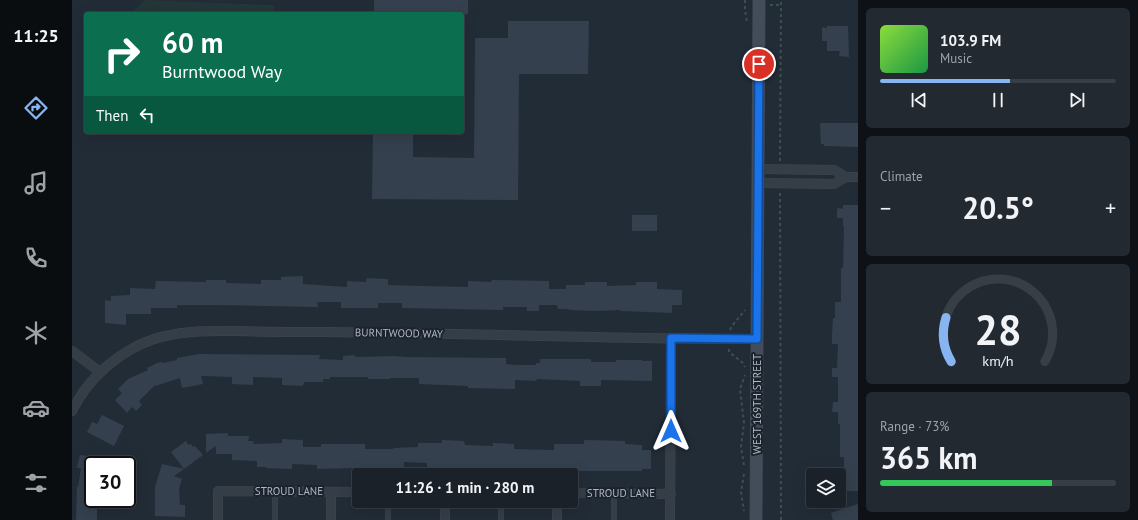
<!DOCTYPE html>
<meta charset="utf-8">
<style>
body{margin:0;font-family:"PT Sans",sans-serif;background:#232931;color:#f1f3f6;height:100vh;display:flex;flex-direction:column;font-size:15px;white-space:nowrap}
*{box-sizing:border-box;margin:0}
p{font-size:13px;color:#9fa3a8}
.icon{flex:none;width:22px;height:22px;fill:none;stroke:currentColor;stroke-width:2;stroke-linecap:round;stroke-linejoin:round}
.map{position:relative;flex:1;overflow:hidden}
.side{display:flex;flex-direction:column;gap:8px;padding:8px;background:#0e1217;width:280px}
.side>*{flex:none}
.guide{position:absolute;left:12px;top:12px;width:380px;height:122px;border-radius:4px;box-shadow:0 4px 16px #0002,0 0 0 1px #383e46;background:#0b6e4f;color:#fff;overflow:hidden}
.buttons{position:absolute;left:734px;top:468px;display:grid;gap:8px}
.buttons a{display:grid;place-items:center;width:40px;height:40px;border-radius:4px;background:#1a2129;box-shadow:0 4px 16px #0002,0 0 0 1px #383e46;font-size:20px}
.speed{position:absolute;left:12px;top:456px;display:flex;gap:8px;font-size:20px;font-weight:700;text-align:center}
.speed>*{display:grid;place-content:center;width:52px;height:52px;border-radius:50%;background:#1a2129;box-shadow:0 4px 16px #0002,0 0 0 1px #383e46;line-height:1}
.speed .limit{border:2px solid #111;border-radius:6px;background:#fff;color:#111}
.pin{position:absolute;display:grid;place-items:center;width:34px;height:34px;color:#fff;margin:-17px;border:2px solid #fff;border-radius:50%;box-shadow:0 1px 4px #0007}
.me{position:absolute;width:44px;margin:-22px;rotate:0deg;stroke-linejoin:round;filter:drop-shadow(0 0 3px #0008)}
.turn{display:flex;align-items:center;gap:14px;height:84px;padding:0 12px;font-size:18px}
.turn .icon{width:52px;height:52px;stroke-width:2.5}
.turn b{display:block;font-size:28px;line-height:34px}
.then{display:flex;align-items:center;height:38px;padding:0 12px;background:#0003;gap:8px;font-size:15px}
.big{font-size:30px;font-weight:700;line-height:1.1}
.side .tile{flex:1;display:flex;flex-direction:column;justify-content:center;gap:6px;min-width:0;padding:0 14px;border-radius:6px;background:#232931}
.side .dial{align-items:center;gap:0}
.dial svg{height:104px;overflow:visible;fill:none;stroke:#383e46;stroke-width:7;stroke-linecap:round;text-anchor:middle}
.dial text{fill:#f1f3f6;stroke:none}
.song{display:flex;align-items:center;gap:12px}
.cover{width:48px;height:48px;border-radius:6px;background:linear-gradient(135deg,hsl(90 70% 55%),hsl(140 70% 35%))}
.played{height:4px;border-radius:2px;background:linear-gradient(90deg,#87b5f1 55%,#383e46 55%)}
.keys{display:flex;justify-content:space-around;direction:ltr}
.heat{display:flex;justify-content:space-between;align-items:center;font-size:22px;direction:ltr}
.charge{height:6px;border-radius:3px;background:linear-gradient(90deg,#34c759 73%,#383e46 0)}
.trip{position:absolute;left:280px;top:468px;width:226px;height:40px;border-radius:4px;background:#1a2129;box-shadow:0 4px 16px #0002,0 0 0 1px #383e46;font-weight:700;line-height:40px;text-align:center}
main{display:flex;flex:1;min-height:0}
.tab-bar{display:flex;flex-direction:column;width:72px;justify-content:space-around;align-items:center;background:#0a0d10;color:#9fa3a8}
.tab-bar .icon{width:28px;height:28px}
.tab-bar .selected{color:#87b5f1}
.tab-bar b{font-size:18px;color:#f1f3f6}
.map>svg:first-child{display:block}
.green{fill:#243638}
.building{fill:#34404d}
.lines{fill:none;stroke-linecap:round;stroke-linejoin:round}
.lane-casing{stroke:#3e4751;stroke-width:5.5}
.street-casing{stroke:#3e4751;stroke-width:10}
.secondary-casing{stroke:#3e4751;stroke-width:13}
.path{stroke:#3c5050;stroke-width:2;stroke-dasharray:3 3;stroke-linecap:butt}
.lane{stroke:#353e47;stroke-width:4.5}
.street{stroke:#353e47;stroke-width:9}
.secondary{stroke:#434d5a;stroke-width:12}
.route-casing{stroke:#114b97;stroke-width:10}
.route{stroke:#1a73e8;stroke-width:7}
.labels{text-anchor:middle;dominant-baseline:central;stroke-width:4;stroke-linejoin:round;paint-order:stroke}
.street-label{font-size:11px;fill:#b0b8c4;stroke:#1b232c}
</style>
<main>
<nav class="tab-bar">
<b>11:25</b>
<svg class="icon selected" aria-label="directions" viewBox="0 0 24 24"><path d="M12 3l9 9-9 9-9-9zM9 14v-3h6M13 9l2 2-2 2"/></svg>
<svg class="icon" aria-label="music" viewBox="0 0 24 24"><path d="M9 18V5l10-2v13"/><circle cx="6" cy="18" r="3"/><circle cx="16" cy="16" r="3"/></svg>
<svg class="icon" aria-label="phone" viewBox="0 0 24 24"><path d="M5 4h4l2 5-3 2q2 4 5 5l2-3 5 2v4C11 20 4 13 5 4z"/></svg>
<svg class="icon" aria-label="climate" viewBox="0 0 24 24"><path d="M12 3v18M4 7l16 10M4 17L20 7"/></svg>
<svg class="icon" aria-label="car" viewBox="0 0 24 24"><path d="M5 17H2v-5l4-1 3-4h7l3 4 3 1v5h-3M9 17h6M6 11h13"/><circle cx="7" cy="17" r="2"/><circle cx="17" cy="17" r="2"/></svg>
<svg class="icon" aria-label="filters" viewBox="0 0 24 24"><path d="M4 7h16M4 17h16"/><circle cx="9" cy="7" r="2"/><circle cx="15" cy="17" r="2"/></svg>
</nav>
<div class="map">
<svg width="786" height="520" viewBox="0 0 786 520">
<rect width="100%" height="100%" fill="#222c37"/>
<polygon class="green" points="73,0 202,5 203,14 58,14"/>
<g class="building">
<rect x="302" y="0" width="94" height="14"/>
<polygon points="436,21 517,21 516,74 447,74 446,200 300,199 301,132 341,132 341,157 402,158 403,38 436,38"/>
<polygon points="755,26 776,26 777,57 767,56 768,51 755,51 755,41 750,41 750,27 755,28"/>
<polygon points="748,123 786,123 786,147 752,146 752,144 749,144"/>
<polygon points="771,205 786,205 786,491 772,491 772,484 767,484 767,474 772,474 772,457 768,457 768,424 766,424 766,412 760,412 761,402 766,402 766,377 760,377 760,368 765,368 766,344 760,344 760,334 761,318 763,318 763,302 769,302 769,268 771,268 772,226 771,226 771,218 765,218 765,208 771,209"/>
<rect x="560" y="215" width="25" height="16"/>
<polygon points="231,276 231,284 275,287 275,281 294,282 295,278 316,279 316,285 350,286 396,287 396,281 419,282 420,280 475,281 477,281 477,289 494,289 494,285 513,285 513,282 535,282 535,286 564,285 564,282 585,282 585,289 610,290 610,305 600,305 600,313 549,311 548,310 524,311 499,310 495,309 486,309 485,305 467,305 467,311 455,311 455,307 431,307 431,310 330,308 330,303 306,303 306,308 269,308 269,302 245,302 246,307 149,305 105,305 105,308 79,308 79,314 54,314 54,325 33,323 33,300 39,301 39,296 58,295 58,288 83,289 84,281 134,282 134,280 154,280 154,283 189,284 189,280 209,280 209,277"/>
<polygon points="127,354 248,355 247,359 271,360 271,356 283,355 283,357 322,356 333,357 434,358 434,364 443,365 464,365 464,363 468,363 468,359 519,359 519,362 544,362 544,360 570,360 570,361 580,361 580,381 529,380 529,386 508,386 508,381 465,379 464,381 443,380 443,389 396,388 396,386 347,384 347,378 318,378 318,379 296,379 296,377 258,377 258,379 251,379 251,382 232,382 231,386 210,385 210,378 181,377 181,385 160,384 160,377 129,376 131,384 110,388 108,378 83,386 83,385 67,401 70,405 64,411 60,407 55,413 43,400 50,393 46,389 56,379 76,370 75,368 85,363 90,362 91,363 105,360 105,358"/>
<polygon points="30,415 52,426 42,446 15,432 20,422 25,424"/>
<polygon points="156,433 156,436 177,436 176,441 182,441 181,444 210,443 210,439 231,440 231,447 249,447 249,444 293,444 293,449 321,449 321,448 346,447 346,443 370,443 370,440 392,441 393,445 421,446 421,443 442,444 442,449 482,450 482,444 512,444 512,440 553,441 553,444 570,445 570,450 579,450 579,469 570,469 570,471 492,471 482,469 461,469 461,471 355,470 355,463 332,462 332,470 282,470 282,468 245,469 245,465 220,464 220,469 194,468 194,467 185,467 185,461 160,460 160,454 144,454 144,446 134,453 134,434"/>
<polygon points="114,441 116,445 119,444 121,447 123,446 131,455 112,469 99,452"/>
<polygon points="8,455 21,457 21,499 32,499 32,508 25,508 25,520 4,520 5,487 6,487 9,468 5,468"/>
<polygon points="90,464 112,469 102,476 110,479 107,489 108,505 113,505 113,517 83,516 83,487"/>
<polygon points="786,504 786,520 761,520 759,513"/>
</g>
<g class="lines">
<g class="lane-casing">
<g id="lane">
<polyline points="203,520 203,491"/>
<polyline points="316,520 316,501"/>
<polyline points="429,520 429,501"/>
<polyline points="542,520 542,493"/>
</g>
</g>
<g class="street-casing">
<g id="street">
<polyline points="686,169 762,170 774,177"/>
<polyline points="686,183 762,184 774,177 786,177"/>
<polyline points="0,351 28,372"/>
<path d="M0 411C16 378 47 351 82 339 110 330 138 331 167 331 196 332 225 332 254 332 397 333 541 339 685 339"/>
<polyline points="499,493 599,494"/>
<polyline points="146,520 146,491 287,492"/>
<polyline points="259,520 259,492"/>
<polyline points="373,520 373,501"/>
<polyline points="485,520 485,501"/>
<polyline points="598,520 599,338"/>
</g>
</g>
<g class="secondary-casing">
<polyline id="secondary" points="684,520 687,0"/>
</g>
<g class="path">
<polyline points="673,0 673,10 675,22"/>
<polyline points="698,5 709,5"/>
<polyline points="708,161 709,0"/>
<polyline points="708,193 709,520"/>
<polyline points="658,330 660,326 673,310"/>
<polyline points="657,349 657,352 671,363 673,367"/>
<polyline points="672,465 669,447 672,423 668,389 673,375"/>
<polyline points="672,474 669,492 672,511"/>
</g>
<use href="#lane" class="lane"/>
<use href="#street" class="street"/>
<use href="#secondary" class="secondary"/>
</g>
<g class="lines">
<g class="route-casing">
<polyline id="route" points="599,431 599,338 685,339 687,64"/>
</g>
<use href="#route" class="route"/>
</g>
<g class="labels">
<g class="street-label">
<text transform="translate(327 333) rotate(1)">BURNTWOOD WAY</text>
<text transform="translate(685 404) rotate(-90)">WEST 169TH STREET</text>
<text x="217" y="491">STROUD LANE</text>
<text x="549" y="493">STROUD LANE</text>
</g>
</g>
</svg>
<div class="buttons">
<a><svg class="icon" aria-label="layers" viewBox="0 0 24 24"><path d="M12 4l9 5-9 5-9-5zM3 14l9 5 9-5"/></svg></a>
</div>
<div class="speed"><div class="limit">30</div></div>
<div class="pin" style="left:687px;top:64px;background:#d93025"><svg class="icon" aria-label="arrive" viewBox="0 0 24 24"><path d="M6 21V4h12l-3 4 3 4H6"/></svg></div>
<svg class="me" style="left:599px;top:431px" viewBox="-20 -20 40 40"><path d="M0-17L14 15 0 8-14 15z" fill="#1a73e8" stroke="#fff" stroke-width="4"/></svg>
<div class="trip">11:26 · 1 min · 280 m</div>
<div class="guide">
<div class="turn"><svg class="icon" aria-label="right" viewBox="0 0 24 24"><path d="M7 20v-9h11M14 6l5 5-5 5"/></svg><div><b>60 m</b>Burntwood Way</div></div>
<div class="then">Then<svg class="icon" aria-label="left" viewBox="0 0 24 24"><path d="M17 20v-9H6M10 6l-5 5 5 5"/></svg></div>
</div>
</div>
<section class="side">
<div class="tile">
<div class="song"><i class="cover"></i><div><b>103.9 FM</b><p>Music</p></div></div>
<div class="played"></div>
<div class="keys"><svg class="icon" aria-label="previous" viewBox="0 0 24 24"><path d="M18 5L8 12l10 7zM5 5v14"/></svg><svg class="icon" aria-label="pause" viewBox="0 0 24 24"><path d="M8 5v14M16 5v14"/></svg><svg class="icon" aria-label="next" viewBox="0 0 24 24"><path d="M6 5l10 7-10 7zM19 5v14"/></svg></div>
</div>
<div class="tile"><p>Climate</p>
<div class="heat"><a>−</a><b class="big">20.5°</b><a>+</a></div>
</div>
<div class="tile dial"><svg viewBox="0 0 100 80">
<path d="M14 69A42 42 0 1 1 86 69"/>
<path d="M14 69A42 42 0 0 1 10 35" stroke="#87b5f1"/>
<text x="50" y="56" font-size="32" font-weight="700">28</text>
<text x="50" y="72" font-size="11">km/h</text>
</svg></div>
<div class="tile"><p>Range · 73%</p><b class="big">365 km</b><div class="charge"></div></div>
</section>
</main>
